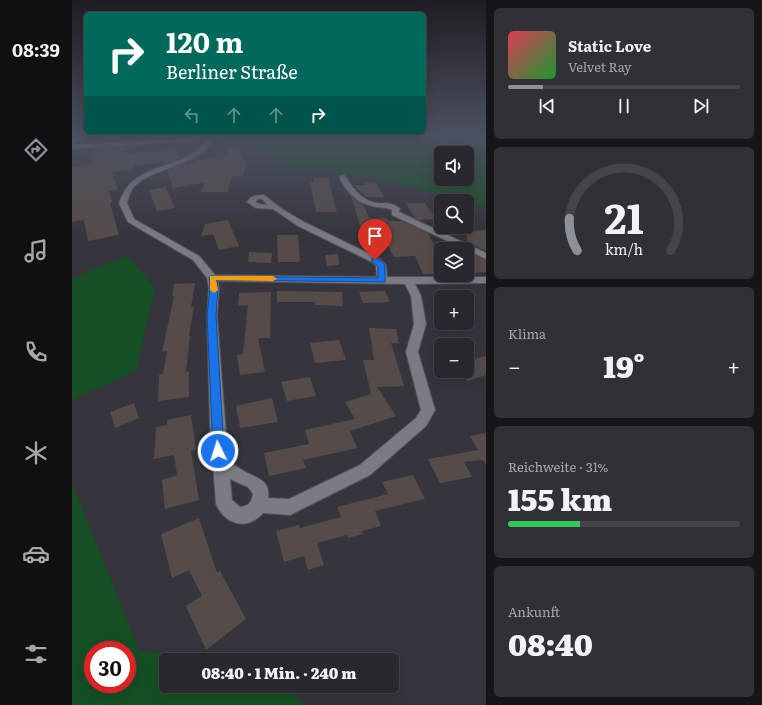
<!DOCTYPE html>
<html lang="de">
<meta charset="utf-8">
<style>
body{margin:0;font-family:Literata,serif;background:#303036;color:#f1f3f6;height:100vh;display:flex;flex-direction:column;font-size:15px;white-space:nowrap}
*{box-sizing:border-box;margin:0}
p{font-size:13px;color:#a5a6aa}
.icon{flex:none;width:22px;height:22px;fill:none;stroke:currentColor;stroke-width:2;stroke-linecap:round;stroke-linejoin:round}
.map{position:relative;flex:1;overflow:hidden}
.side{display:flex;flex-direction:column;gap:8px;padding:8px;background:#161619;width:276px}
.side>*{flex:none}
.guide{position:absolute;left:12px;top:12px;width:342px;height:122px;border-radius:6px;box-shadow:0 4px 16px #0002,0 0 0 1px #44444a;background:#00695c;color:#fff;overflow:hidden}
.fabs{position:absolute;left:362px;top:146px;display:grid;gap:8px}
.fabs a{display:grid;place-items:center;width:40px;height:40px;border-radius:6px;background:#28282e;box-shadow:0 4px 16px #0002,0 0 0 1px #44444a;font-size:20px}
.speed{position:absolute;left:12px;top:641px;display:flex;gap:8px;font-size:20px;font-weight:700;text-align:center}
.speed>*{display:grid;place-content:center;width:52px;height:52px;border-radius:50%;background:#28282e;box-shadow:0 4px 16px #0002,0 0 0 1px #44444a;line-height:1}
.speed .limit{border:6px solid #d22;background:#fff;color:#111}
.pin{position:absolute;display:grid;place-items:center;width:34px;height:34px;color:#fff;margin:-41px -17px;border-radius:50% 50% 50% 0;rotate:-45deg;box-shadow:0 0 4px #0007}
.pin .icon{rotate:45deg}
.me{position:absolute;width:44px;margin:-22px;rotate:356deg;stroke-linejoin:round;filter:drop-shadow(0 0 3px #0008)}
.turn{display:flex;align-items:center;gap:14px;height:84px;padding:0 16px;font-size:18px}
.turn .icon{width:52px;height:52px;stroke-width:2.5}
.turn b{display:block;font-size:28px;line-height:34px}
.lanes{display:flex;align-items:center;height:38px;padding:0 16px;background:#0003;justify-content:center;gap:20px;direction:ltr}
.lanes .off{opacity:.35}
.big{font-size:30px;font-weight:800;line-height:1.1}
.side .widget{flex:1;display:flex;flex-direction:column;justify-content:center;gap:6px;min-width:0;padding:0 14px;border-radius:6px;background:#303036}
.side .dial{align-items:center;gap:0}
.dial svg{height:104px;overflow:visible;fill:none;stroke:#44444a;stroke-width:7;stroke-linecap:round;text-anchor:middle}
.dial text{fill:#f1f3f6;stroke:none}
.song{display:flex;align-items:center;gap:12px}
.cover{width:48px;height:48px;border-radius:6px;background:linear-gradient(135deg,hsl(350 70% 55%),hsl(130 70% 35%))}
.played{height:4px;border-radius:2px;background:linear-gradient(90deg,#8c9099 15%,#44444a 15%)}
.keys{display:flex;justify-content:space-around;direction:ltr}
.heat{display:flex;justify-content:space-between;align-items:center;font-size:22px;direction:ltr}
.charge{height:6px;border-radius:3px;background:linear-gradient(90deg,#34c759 31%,#44444a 0)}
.trip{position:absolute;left:87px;top:653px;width:240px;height:40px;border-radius:6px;background:#28282e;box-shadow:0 4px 16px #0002,0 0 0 1px #44444a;font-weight:800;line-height:40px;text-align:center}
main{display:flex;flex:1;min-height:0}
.tabs{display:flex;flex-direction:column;width:72px;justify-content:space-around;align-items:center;background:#101012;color:#a5a6aa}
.tabs .icon{width:28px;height:28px}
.tabs .selected{color:#8c9099}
.tabs b{font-size:18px;color:#f1f3f6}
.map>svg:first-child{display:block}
.green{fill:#164f23;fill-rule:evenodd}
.building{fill:#554b49}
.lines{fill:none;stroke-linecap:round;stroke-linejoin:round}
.street-casing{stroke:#525157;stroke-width:2}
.secondary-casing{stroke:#525157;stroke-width:2}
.street{fill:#7b7b84;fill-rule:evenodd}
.secondary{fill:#997f7a;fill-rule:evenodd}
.route{fill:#1a73e8;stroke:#114b97}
.slow{fill:#f59e0b}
</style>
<main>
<nav class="tabs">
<b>08:39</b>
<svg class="icon selected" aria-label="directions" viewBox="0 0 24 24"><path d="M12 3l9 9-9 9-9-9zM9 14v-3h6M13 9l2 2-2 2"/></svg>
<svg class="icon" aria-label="music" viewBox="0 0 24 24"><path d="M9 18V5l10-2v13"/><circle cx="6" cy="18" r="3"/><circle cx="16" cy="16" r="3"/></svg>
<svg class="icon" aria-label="phone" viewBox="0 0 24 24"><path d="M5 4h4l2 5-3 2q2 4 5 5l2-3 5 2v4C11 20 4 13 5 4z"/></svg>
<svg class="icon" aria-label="climate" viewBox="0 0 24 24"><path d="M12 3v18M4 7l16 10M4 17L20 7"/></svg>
<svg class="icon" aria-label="car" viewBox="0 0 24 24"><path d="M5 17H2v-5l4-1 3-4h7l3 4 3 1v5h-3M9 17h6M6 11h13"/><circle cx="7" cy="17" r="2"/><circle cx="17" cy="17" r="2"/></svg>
<svg class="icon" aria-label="filters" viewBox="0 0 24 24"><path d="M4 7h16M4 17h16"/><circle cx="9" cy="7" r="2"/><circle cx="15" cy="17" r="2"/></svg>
</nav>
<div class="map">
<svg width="414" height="705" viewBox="0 0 414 705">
<rect width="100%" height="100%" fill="#36353d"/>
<g class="green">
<path d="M177 137H414V207L405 203 302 178 250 170H218L202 157 174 150 176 142 143 145 132 151 138 143ZM369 153H395V179H369Z"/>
<polygon points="55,256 83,288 64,371 0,400 0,278"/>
<path d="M0 484 68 652 192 657 195 660H94V686H216L232 705H0ZM21 650H55V684H21Z"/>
</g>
<g class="building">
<polygon points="20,137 57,137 55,140 20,142"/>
<polygon points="52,147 49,155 103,149 107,159 93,164 92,162 62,166 62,169 40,172 46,190 37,191 40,202 38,203 47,235 16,241 12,220 0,222 0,167 20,164 20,149"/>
<polygon points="165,147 175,164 171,176 161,176 155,192 129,192 132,183 101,188 95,171 113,163 118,164 125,160 158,156 154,148"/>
<polygon points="241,178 256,178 265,212 244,212 238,182 241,182"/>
<polygon points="304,182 312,197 294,197 281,185 293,185 292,183"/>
<polygon points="94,187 103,208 85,211 77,190"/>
<polygon points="279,196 291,204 297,218 314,218 316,221 330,221 356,233 366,253 362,254 369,266 369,274 351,274 343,256 322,257 314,241 293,242"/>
<polygon points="334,203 353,203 364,219 347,220 343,218"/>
<polygon points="156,220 167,246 147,250 141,234 129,236 133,224"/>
<polygon points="414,230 414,251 395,242 395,231"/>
<polygon points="205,235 226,235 228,262 206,262"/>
<polygon points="177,252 200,253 199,263 176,262"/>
<polygon points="395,252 414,260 414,272 403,273 398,266 395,266"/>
<polygon points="266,254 267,265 255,266 253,255"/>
<polygon points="123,283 119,307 122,307 117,335 118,335 114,372 117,371 117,397 86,401 87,375 91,374 95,351 90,352 102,296 100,296 102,284"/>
<polygon points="205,291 270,292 271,306 243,305 243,302 205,302"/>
<polygon points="313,291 318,302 291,303 287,292"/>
<polygon points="199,292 198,338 186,338 193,372 168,375 165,355 171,354 176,305 166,306 167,293"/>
<polygon points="297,328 324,329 327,343 319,343 332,386 305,387 324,416 278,431 285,448 231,460 234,468 197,476 192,453 237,444 233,430 283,419 273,402 299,394 291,360 302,360"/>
<polygon points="267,340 274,360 243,363 238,343"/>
<polygon points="414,356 414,375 395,381 395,361"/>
<polygon points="238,377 244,396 215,401 209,382"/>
<polygon points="200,398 206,422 168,428 164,406"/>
<polygon points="62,403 67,418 43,428 38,412"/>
<polygon points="119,415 124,450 119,451 127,500 93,509 90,480 105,475 102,455 82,459 84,427 95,425 95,420"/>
<polygon points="414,433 414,465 411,460 392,462 400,477 368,483 356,459 406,450 398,436"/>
<polygon points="341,475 353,499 303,511 309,526 290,531 291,534 276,538 275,535 245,543 252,565 236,570 232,556 212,562 204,531 227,525 228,528 269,517 265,507 316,494 310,482"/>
<polygon points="127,518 145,573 148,571 174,619 134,650 114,606 130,596 117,570 100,578 89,534"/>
</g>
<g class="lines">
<g class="street-casing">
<g id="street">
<polygon points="5,137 13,137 0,143 0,139"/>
<path d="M131 137H135L138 144C117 170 73 168 59 191 57 195 56 199 55 203L62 219 127 256 143 275 305 277 304 266 300 262 226 226 201 209 184 208 175 202C180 195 184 195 192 195L210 209 232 222 306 258 314 265 315 277H414V283L343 284 349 296 354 324 346 352 363 410 354 426 298 475 218 515 191 513C175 531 153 525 144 504L138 425 135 315 137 288 135 278 121 260 56 222 47 203C62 160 105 173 132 144ZM186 199H190L196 205 188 204 183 202ZM146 281 333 284 339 296 342 324 334 352 349 410 344 418 288 465 217 499 196 498C199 480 184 478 172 471 166 468 161 464 156 460L145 315 147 288ZM158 479 176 487 181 494C179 503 177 506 168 507L160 500Z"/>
<path d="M271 175 273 176C281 188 290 202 307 203 315 203 322 203 328 209L327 212 414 253V259L320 215V210C314 207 310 208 304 207 286 204 275 193 267 177Z"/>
</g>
</g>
<g class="secondary-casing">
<polygon id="secondary" points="126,137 152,137 149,139 0,149 0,145"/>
</g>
<use href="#street" class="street"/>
<use href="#secondary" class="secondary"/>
</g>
<linearGradient id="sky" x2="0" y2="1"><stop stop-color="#1e1d22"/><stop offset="0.58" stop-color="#4c5162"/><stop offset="1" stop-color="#4c5162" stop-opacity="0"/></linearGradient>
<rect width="414" height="235" fill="url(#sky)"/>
<polygon class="route" points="300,258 305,258 313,265 313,282 145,280 146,288 144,315 152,451 150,454 146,456 143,454 141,451 135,315 138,288 137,278 138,276 306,278 306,266 300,262"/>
<polygon class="slow" points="138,276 201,276 205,279 201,281 144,280 146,290 142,293 138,290"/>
</svg>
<div class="fabs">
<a><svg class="icon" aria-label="sound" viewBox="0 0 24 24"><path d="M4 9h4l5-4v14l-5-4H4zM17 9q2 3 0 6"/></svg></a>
<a><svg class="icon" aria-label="search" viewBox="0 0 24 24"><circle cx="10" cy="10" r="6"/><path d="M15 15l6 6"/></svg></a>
<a><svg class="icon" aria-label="layers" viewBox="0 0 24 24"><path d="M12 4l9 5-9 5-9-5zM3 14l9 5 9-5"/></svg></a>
<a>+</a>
<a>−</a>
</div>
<div class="speed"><div class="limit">30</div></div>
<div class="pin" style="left:303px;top:260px;background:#d93025"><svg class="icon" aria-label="arrive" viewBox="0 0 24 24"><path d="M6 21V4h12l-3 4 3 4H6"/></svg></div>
<svg class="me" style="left:146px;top:451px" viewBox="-20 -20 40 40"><circle r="17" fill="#1a73e8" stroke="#fff" stroke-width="3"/><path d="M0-11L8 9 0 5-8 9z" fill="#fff"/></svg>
<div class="trip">08:40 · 1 Min. · 240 m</div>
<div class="guide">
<div class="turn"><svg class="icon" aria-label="right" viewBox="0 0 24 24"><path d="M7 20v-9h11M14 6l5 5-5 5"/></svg><div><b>120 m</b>Berliner Straße</div></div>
<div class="lanes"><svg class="icon off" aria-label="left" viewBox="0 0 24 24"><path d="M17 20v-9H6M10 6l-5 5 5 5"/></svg><svg class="icon off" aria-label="ahead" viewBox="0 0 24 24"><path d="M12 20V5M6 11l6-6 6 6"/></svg><svg class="icon off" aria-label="ahead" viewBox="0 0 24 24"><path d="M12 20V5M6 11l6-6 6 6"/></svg><svg class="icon" aria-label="right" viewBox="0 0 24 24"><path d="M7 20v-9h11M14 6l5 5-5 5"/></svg></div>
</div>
</div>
<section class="side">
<div class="widget">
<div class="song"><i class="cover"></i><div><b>Static Love</b><p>Velvet Ray</p></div></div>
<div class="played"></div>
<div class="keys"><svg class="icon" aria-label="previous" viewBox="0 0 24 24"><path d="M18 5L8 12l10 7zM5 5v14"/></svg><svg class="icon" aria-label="pause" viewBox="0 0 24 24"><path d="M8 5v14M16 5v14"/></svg><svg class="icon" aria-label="next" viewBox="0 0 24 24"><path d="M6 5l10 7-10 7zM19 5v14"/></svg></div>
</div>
<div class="widget dial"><svg viewBox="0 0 100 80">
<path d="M14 69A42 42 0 1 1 86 69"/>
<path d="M14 69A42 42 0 0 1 8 44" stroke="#8c9099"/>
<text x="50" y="56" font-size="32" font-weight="700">21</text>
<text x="50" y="72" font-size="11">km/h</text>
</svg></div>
<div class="widget"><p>Klima</p>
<div class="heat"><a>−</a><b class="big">19°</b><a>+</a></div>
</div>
<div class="widget"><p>Reichweite · 31%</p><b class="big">155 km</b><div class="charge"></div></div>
<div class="widget"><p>Ankunft</p><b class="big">08:40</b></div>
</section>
</main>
